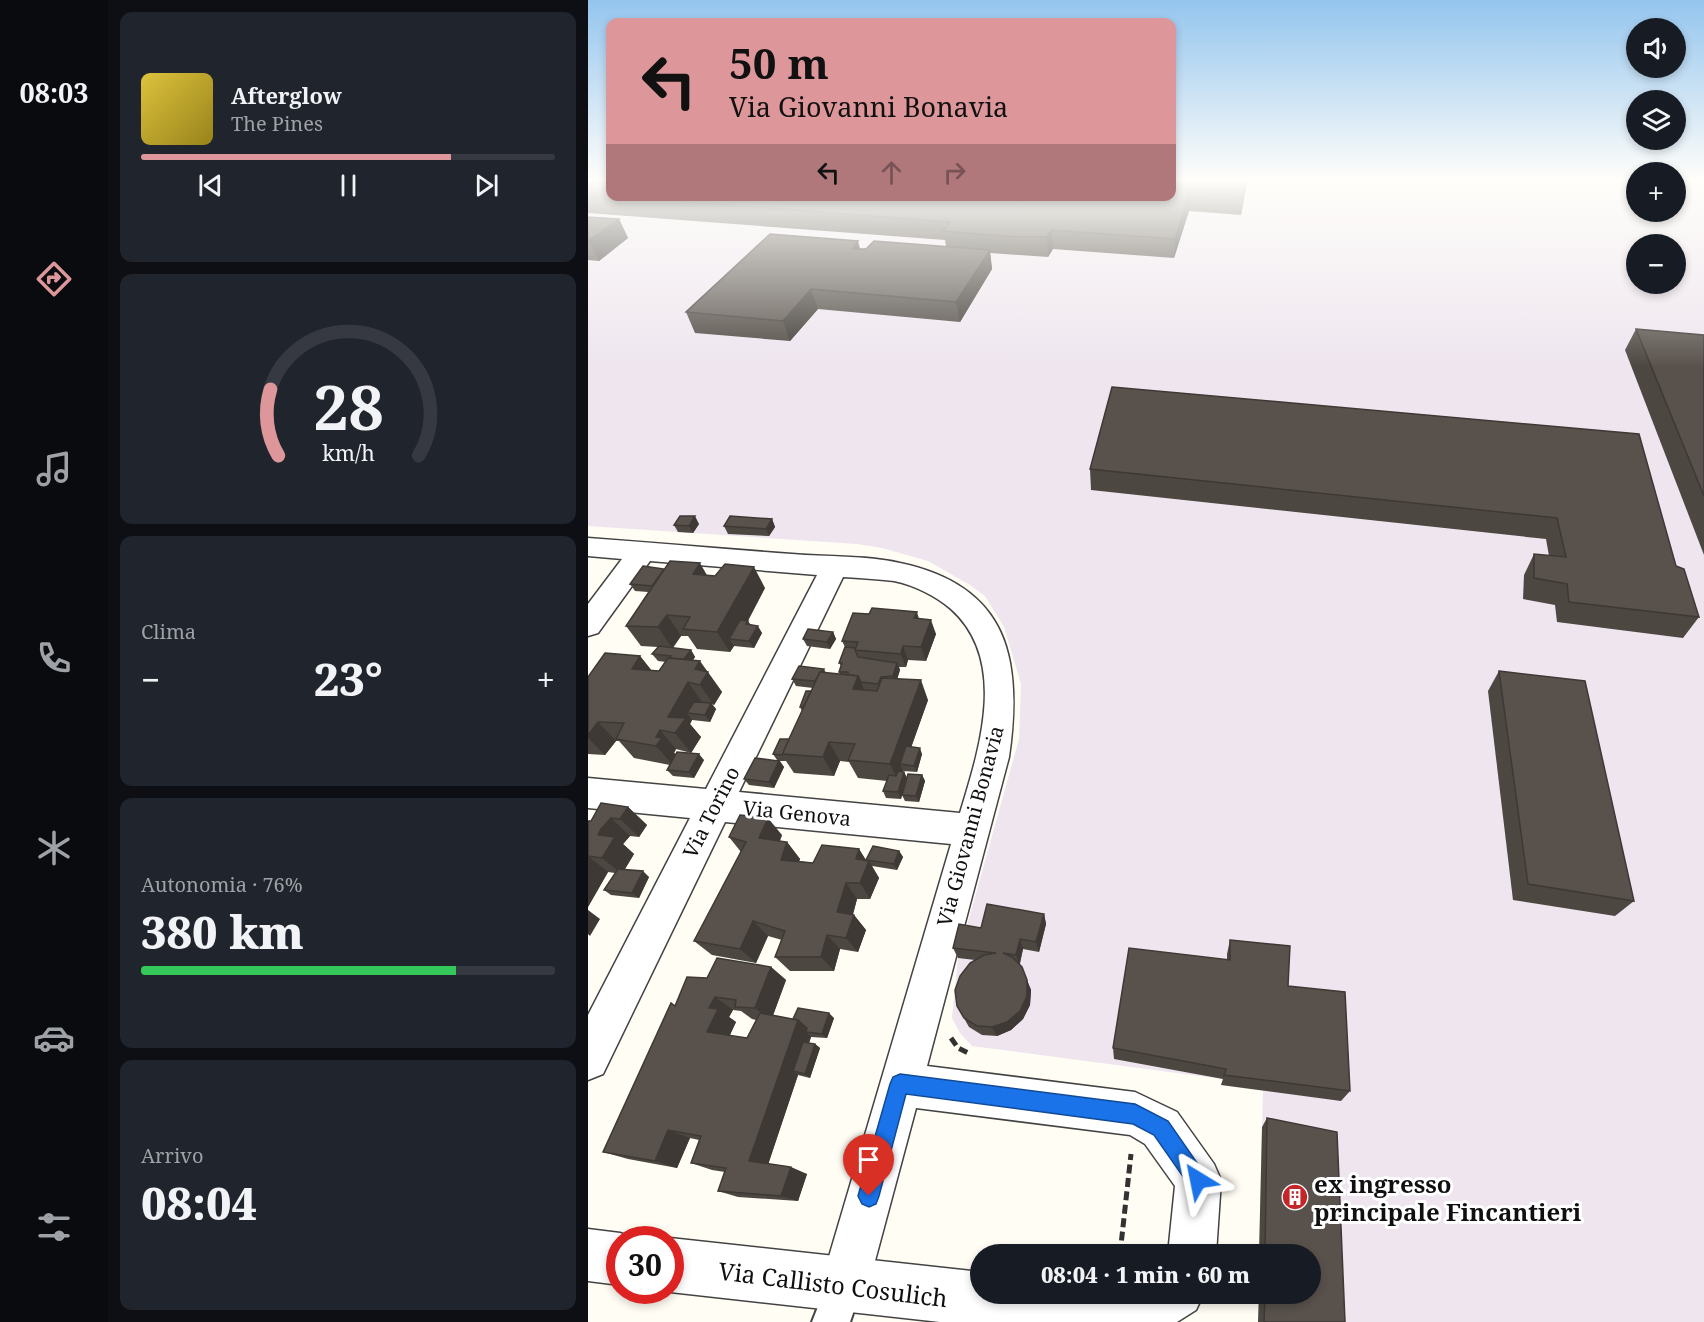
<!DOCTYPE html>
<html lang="it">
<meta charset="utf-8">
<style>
body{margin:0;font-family:"Noto Serif",serif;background:#20242c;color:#f1f3f6;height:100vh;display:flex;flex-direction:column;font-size:22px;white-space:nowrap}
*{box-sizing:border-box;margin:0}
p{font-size:20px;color:#9ea1a6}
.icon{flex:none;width:33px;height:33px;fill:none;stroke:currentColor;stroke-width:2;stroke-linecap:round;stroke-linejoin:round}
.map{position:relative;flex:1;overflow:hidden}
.panel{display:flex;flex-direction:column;gap:12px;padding:12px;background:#0d0f14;width:480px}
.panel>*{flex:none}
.banner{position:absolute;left:18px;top:18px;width:570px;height:183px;border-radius:12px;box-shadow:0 3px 9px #0003;background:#dd969a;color:#111;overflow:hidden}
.buttons{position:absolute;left:1038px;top:18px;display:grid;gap:12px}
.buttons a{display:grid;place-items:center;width:60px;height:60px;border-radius:50%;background:#171b24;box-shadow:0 3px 9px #0003;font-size:30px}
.speed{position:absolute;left:18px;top:1226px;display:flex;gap:12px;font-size:30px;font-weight:700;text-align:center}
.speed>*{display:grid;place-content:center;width:78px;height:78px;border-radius:50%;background:#171b24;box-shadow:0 3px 9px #0003;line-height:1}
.speed .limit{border:9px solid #d22;background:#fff;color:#111}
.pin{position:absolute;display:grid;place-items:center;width:51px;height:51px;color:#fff;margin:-62px -26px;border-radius:50% 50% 50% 0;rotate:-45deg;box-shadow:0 0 6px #0007}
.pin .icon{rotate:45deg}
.me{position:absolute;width:66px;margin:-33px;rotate:325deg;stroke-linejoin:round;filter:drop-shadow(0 0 4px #0008)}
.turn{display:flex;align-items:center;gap:21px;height:126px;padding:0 24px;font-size:27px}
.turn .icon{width:78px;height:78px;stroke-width:2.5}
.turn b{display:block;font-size:42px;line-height:51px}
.lanes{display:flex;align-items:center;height:57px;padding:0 24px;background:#0003;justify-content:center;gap:30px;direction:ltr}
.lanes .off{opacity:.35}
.big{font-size:45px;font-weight:800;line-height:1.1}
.panel .card{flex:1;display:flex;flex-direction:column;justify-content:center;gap:9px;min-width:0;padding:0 21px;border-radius:12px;background:#20242c}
.panel .dial{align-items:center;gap:0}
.dial svg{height:156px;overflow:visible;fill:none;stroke:#363941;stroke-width:7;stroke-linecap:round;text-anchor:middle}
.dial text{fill:#f1f3f6;stroke:none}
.song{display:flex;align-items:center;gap:18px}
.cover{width:72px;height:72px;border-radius:9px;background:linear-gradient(135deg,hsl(50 70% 55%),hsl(50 70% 35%))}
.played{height:6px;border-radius:3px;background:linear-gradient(90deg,#dd969a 75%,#363941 75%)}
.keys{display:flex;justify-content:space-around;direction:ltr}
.heat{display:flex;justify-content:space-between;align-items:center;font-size:33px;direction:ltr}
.charge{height:9px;border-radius:4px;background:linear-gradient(90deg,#34c759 76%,#363941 0)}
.trip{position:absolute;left:382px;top:1244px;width:351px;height:60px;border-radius:30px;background:#171b24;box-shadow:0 3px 9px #0003;font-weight:800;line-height:60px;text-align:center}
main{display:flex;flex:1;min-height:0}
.tab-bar{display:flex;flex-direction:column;width:108px;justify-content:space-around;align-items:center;background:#090b0e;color:#9ea1a6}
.tab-bar .icon{width:42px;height:42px}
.tab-bar .on{color:#dd969a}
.tab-bar b{font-size:27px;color:#f1f3f6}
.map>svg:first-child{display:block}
.industrial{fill:#eee5ef;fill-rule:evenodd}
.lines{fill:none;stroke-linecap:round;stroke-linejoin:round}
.pedestrian-casing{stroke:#434343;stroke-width:4}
.minor-casing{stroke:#434343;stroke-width:3}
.tertiary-casing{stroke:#434343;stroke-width:3}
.path{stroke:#323232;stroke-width:5;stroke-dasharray:9 4.5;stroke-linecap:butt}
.pedestrian{fill:#fff;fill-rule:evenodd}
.minor{fill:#fff;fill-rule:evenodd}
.tertiary{fill:#fff;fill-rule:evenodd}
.wall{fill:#4d4741;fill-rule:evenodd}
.shaded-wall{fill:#3e3935}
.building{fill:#59524c;stroke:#3e3935;stroke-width:1.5}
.route{fill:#1a73e8;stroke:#114b97;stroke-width:1.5}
.labels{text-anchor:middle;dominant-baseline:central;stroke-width:6;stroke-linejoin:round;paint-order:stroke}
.street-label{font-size:20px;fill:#101010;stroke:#fff}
.near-poi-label{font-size:24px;font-weight:bold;fill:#101010;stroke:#fff;text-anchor:start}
.near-street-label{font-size:24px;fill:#101010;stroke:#fff}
</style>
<main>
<nav class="tab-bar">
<b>08:03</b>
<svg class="icon on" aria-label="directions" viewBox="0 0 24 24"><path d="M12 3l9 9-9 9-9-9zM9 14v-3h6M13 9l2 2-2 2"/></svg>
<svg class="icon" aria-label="music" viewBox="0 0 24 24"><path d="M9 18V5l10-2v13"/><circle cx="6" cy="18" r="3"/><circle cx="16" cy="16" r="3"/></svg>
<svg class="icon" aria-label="phone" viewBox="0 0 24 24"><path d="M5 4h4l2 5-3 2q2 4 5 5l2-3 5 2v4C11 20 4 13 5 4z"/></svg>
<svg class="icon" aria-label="climate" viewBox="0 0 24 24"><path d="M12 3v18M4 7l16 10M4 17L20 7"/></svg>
<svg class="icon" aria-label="car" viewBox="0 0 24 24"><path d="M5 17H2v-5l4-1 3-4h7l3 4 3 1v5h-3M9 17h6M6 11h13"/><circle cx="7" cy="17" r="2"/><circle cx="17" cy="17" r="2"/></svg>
<svg class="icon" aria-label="filters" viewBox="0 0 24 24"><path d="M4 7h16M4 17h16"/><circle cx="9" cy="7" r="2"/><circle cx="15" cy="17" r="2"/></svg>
</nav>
<section class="panel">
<div class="card">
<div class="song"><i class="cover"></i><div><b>Afterglow</b><p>The Pines</p></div></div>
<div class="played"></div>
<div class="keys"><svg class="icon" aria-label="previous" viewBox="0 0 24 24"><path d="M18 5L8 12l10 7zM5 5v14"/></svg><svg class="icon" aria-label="pause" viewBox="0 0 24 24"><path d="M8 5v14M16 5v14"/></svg><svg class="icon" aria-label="next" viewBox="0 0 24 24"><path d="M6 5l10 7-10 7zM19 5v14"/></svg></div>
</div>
<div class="card dial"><svg viewBox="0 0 100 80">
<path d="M14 69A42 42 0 1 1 86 69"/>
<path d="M14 69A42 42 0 0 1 10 35" stroke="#dd969a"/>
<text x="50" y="56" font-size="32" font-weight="700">28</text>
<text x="50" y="72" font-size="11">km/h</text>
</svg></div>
<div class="card"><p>Clima</p>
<div class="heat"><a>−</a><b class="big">23°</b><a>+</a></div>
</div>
<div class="card"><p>Autonomia · 76%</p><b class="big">380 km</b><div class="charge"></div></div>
<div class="card"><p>Arrivo</p><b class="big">08:04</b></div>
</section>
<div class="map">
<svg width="1116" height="1322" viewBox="0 0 1116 1322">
<rect width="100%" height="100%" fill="#fffdf4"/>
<path class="industrial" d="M0 182 22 196H584V182H1048V212H1088V182H1116V1322H670V1293H723V1254H671L675 1091 633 1085 634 1079 384 1046 372 1033 364 1018 370 958 431 739 433 684 416 627 397 596 382 585 340 561 294 548 269 544 0 526ZM1048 244H1088V284H1048Z"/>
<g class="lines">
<g class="pedestrian-casing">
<polygon id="pedestrian" points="256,1269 269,1274 274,1287 262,1322 224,1322 243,1274"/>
</g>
<g class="minor-casing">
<g id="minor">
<path d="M0 538C68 543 136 549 204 554 239 557 278 555 312 563 421 586 435 660 421 757L339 1066 547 1092 589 1112 626 1164 633 1180 628 1254H580L587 1186 557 1144 542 1135 328 1108 280 1287 273 1304 256 1311 239 1304 232 1287 363 844 137 822 15 1074 0 1080V1015L102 818 0 808V778L118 789 229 575 62 561 10 633 0 636V604L34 559 0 556ZM255 577C272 578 289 579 306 581 326 585 348 596 363 609 421 661 391 750 372 813L151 792Z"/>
<polygon points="544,1293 616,1293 608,1310 589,1322 528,1322 526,1317 533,1299"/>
</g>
</g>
<g class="tertiary-casing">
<g id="tertiary">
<polygon points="0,1229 32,1233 48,1239 32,1239 32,1285 0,1281"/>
<polygon points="82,1238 393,1272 393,1293 559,1293 570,1298 581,1322 352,1322 82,1292 78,1290 82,1290"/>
</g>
</g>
<g class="path">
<polyline points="363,1038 370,1048 382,1054"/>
<polyline points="532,1254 543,1154"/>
</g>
<use href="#pedestrian" class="pedestrian"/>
<use href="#minor" class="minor"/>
<use href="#tertiary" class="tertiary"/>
</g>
<g class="wall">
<polygon points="0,182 659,182 653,215 601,211 586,258 465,249 460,257 402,253 404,269 372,322 230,309 202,341 107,333 98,312 272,249 358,246 357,240 0,213"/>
<polygon points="0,217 31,219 40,238 11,261 0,260"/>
<polygon points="1048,329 1116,335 1116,555 1037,350"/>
<polygon points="1051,434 1088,566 1111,617 1095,638 969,622 967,605 935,599 936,575 946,554 961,556 958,539 503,490 502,469"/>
<polygon points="184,519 187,527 181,536 140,534 136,526"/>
<polygon points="111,524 105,533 90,532 86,525"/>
<polygon points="119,575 177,588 160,621 163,625 174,633 166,648 146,646 142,652 109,649 100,636 93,636 85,648 103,650 107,657 105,660 119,671 134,692 126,705 124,704 128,709 122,722 104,720 102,724 113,737 103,753 88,749 86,753 88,754 116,760 106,778 85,776 79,770 82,765 46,758 31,741 28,741 17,755 0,754 0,677 52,656 63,670 71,671 78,662 70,661 64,654 70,647 53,646 38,626 60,592 47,591 42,584"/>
<polygon points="331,619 348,634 338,661 320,660 318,667 311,667 312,670 309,679 340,700 323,747 334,754 329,772 315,771 315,772 316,772 319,778 334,775 337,781 331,802 317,801 314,795 313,799 298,798 295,791 299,781 270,778 261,762 252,761 246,776 206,773 198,761 192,761 196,767 186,788 161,785 156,779 189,760 185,754 201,739 214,711 212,707 225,688 208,686 204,679 236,669 238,673 252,674 251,672 253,666 251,663 257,647 254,641"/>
<polygon points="245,632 248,639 242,649 219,646 215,639"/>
<polygon points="911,671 1046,901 1027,916 925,900 900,691"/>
<polygon points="40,807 59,825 51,837 42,836 35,844 46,854 37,869 61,877 51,898 23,895 16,890 27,873 20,872 0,907 0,821 3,821"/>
<polygon points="194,835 192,841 199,842 212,859 211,861 225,863 271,849 278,860 311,851 315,857 309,870 284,866 291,878 282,899 269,899 265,915 266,915 278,930 270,952 252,949 246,971 202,971 187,957 194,940 180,936 168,963 124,955 106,941 153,852 141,837"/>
<polygon points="456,914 458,924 451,952 435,949 432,964 443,990 442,1005 435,1019 423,1030 409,1036 394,1035 381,1027 369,1006 387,960 370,958 365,948"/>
<polygon points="642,940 700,986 762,1091 753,1101 633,1085 635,1079 526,1059 525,1048 639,960 639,954"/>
<path d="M183 967 198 980 185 1015 205 1019 246 1018 239 1038 223 1037 221 1043 227 1044 232 1048 222 1078 210 1075 180 1164 219 1174 210 1201 150 1197 130 1191 137 1172 124 1170 103 1163 111 1140 102 1138 89 1168 40 1159 15 1152 87 1005 119 978ZM145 1010 153 1011 164 1019 168 1020 159 1038 141 1036 148 1022 141 1017Z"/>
<polygon points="679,1118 757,1322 670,1322 671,1293 723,1293 723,1254 671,1254 674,1127"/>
</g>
<g class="shaded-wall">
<polygon points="657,182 659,182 653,215 654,196"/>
<polygon points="602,192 601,211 586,258 587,239"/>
<polygon points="31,219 40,238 11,261 1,241"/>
<polygon points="463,230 465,249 460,257 459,237"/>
<polygon points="270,241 275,260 264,249"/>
<polygon points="402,250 404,269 372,322 368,302"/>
<polygon points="223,289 230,309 202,341 195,321"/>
<polygon points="107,516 111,524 105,533 101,526"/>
<polygon points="184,519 187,527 181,536 178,529"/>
<polygon points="112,563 124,584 105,574"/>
<polygon points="166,567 177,588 149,640 141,639 146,646 142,652 129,632"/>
<polygon points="329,612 333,626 326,618"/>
<polygon points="79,615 93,636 84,648 70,627"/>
<polygon points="343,620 348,634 338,661 333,647"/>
<polygon points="170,626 174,633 166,648 161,641"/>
<polygon points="245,632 248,639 242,649 239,642"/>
<polygon points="315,646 320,660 318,667 313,654"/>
<polygon points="103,650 107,657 94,676 89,670"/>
<polygon points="52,656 68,676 44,669"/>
<polygon points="112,661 134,692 126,705 112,685 107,669"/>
<polygon points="309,663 312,670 308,683 305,676"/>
<polygon points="270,676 279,696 265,689"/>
<polygon points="333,680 340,700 317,765 312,764 315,771 311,782 302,764"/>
<polygon points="100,682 114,702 99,713 104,720 102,724 113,737 103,753 87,733 80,717"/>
<polygon points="123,703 128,709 122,722 117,715"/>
<polygon points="10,722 28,741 17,755 0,738 0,735"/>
<polygon points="72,730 88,749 86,753 90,757 85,765 68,746 68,737"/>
<polygon points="241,742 252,761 246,776 235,757"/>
<polygon points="332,748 334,754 329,772 326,766"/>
<polygon points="111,754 116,760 106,778 101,772"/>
<polygon points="191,761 196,767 186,788 181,782"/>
<polygon points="316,772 319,778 313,799 310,792"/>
<polygon points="334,775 337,781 331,802 328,796"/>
<polygon points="40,807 59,825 51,837 32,819"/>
<polygon points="23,818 42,836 35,844 46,854 34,874 14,858 10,835 13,829"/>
<polygon points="180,818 194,835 185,855 171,838"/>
<polygon points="199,842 212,859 206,876 193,860"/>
<polygon points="271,849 280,864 281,861 291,878 282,899 272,883 268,859"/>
<polygon points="311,851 315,857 309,870 306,864"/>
<polygon points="0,856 20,872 0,907"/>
<polygon points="55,871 61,877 51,898 44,893"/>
<polygon points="258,883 269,899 261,927 249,912"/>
<polygon points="0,910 12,919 2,936 0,934"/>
<polygon points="456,914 458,924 451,952 448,942"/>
<polygon points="266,915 278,930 270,952 258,938"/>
<polygon points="165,921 180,936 168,963 152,949"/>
<polygon points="239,935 252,949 246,971 233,957"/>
<polygon points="432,939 435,949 431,965 428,955"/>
<polygon points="183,967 198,980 183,1021 167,1008"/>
<polygon points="439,980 443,990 442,1005 435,1019 423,1030 409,1036 404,1027"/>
<polygon points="127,997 145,1010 141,1017 148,1022 138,1044 119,1032 121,1008"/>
<polygon points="241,1013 246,1018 239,1038 234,1034"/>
<polygon points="210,1020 224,1032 218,1032 223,1037 211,1073 205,1071 210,1075 179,1168 161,1161"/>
<polygon points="227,1044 232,1048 222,1078 217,1074"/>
<polygon points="80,1130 102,1138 89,1168 67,1161"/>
<polygon points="203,1167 219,1174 210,1201 193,1196"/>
</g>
<g class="building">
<polygon points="0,182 22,182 22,196 0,195"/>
<polygon points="584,182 657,182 654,196 602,192 587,239 463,230 459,237 430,237 355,231 362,222 23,196 584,196"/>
<polygon points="0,217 31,219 0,241"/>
<polygon points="182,234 270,241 264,249 278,249 286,241 402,250 368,302 223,289 195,321 98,312"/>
<polygon points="1048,329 1116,335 1116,496"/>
<polygon points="524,387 1051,434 1088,566 1096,569 1111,617 981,602 979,584 946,578 946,554 978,557 969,518 502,469"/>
<polygon points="92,516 107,516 101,526 86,525"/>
<polygon points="142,516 184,519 178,529 136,526"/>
<polygon points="82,561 112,563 105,574 127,576 137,564 166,567 129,632 95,629 102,617 79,615 70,627 38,626"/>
<polygon points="55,566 76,569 64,586 42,584"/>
<polygon points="284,608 329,612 326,618 343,620 333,647 315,646 313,654 267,650 270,642 254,641 265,613 281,614"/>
<polygon points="152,620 160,621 158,624 170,626 161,641 141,639"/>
<polygon points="220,629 245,632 239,642 215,639"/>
<polygon points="71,646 103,650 96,659 82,658 83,656 64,654"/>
<polygon points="257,647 267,648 267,650 270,657 309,663 305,676 293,677 290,684 273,682 270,676 260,675 260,672 251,672 254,663 251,663"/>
<polygon points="17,653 52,656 44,669 71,671 80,658 112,661 107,669 120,672 112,685 100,682 80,717 98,718 87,733 72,730 68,737 74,738 68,746 28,739 36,723 10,722 0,735 0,677"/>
<polygon points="211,666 236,669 234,672 232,672 227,681 204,679"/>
<polygon points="911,671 997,681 1046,901 940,884"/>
<polygon points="232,672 270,676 265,689 289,691 294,678 333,680 302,764 260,760 267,744 241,742 235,757 194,754"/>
<polygon points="218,691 223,691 215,707 212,707"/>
<polygon points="106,702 123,703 117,715 99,713"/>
<polygon points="192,739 201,739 194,755 185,754"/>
<polygon points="318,746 332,748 326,766 312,764"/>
<polygon points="89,752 111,754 101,772 79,770"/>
<polygon points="167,758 191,761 181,782 156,779"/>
<polygon points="310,771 316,772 310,792 295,791 301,775 308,776"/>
<polygon points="320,774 334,775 328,796 314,795"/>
<polygon points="13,803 40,807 32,819 23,818 13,829 10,835 27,837 14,858 0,856 0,821 3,821"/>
<polygon points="152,815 180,818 171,838 199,842 193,860 225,863 234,845 271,849 268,859 281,861 272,883 258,883 249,912 266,915 258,938 239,935 233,957 187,957 197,931 165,921 152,949 106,941 158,842 141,837"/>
<polygon points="285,846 311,851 306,864 278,860"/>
<polygon points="30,869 55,871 44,893 16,890"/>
<polygon points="399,904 456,914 448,942 432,939 428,955 415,953 424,957 434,967 439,980 439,996 432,1011 419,1022 404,1027 389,1026 376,1018 369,1006 367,990 372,976 382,963 396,955 408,953 365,948 371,924 393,928"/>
<polygon points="642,940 702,946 700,986 757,992 762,1091 636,1075 638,1069 525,1048 541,948 642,960"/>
<polygon points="129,958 183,967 167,1008 147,1007 148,1000 127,997 121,1008 130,1009 119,1032 159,1038 172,1013 210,1020 161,1161 203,1167 193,1196 130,1191 138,1168 103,1163 113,1136 80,1130 67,1161 15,1152 83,1003 87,1006 99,977 119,978"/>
<polygon points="210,1008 241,1013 234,1034 218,1032 219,1028 210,1020 205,1019"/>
<polygon points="215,1042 227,1044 217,1074 205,1071"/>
<polygon points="679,1118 749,1132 757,1322 676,1322 677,1293 723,1293 723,1254 677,1254"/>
</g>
<linearGradient id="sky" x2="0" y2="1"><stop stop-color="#94c5ee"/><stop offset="0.49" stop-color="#fffefa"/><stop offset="1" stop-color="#fffefa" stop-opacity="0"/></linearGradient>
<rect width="1116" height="368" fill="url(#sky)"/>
<polygon class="route" points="312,1074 547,1104 580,1121 621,1180 618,1188 610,1191 603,1188 566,1135 545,1124 318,1094 291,1196 288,1204 281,1207 274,1204 270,1196 302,1084 305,1077"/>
<defs>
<g id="building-disc" transform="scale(1.35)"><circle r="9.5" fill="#c42529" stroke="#fff"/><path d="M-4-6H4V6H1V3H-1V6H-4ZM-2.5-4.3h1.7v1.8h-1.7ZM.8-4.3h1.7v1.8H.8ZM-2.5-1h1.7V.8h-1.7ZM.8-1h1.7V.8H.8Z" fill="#fff"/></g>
</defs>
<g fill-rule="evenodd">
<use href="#building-disc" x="707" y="1197"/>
</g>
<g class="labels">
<g class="street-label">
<text transform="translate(123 812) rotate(-63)">Via Torino</text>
<text transform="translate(209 813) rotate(6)">Via Genova</text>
<text transform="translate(382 826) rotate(-75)">Via Giovanni Bonavia</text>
</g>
<g class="near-poi-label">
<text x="726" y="1183">ex ingresso<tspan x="726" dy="28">principale Fincantieri</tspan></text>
</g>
<g class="near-street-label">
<text transform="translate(245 1284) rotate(7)">Via Callisto Cosulich</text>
</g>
</g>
</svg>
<div class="buttons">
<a><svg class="icon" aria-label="sound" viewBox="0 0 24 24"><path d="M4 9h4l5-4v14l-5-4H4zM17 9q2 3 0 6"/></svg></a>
<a><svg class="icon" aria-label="layers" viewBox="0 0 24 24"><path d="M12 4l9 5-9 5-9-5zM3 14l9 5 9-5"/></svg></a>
<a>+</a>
<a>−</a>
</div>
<div class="speed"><div class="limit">30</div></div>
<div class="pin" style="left:281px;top:1196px;background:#d93025"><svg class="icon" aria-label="arrive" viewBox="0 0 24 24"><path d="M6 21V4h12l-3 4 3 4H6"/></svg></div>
<svg class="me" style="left:610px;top:1180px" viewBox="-20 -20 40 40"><path d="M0-17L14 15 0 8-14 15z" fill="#1a73e8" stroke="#fff" stroke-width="4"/></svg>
<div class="trip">08:04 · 1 min · 60 m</div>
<div class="banner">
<div class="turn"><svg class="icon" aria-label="left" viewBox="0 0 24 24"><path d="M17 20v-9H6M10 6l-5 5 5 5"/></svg><div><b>50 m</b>Via Giovanni Bonavia</div></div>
<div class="lanes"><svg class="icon" aria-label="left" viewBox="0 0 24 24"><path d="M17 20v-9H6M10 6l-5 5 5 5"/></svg><svg class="icon off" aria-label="ahead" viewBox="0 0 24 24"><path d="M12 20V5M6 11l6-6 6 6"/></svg><svg class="icon off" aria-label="right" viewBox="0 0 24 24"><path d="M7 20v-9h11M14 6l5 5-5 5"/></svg></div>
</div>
</div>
</main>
